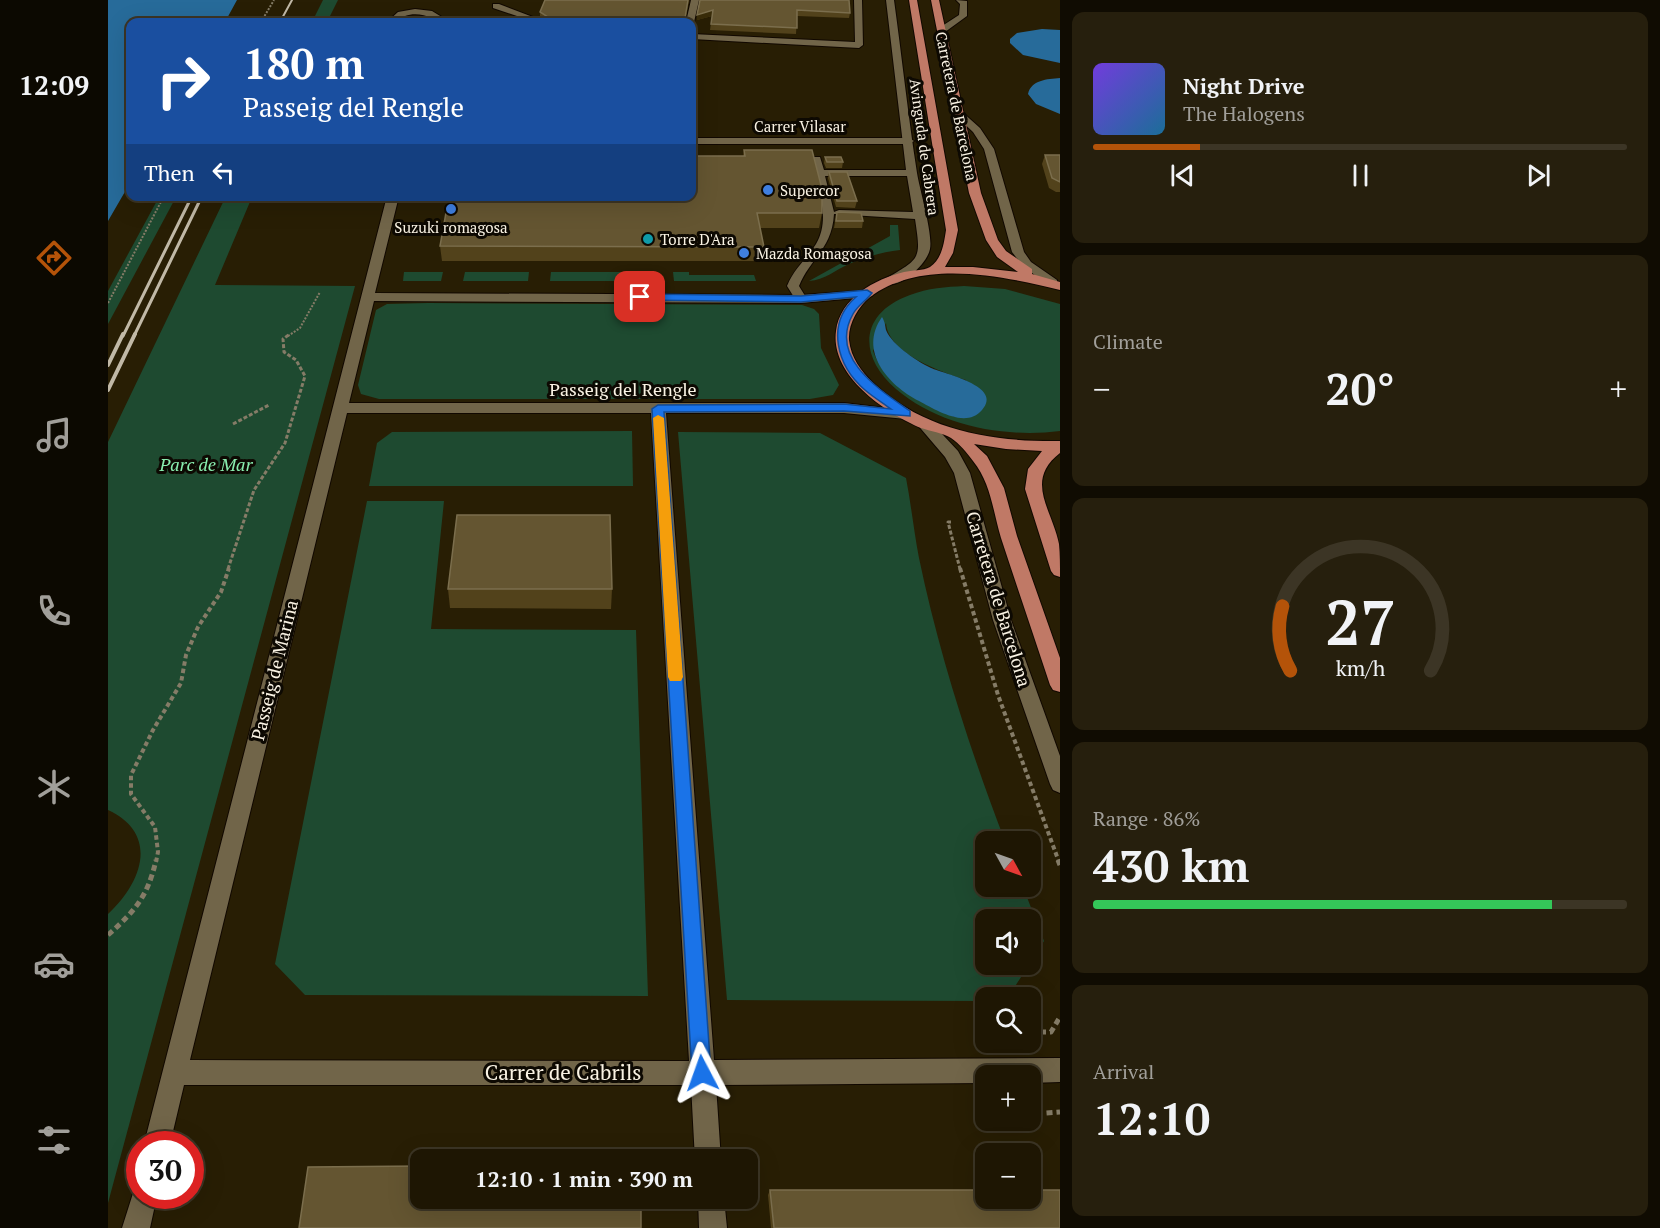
<!DOCTYPE html>
<meta charset="utf-8">
<style>
body{margin:0;font-family:"PT Serif",serif;background:#261f0d;color:#f1f3f6;height:100vh;display:flex;flex-direction:column;font-size:22px;white-space:nowrap}
*{box-sizing:border-box;margin:0}
p{font-size:20px;color:#a19f9a}
.icon{flex:none;width:33px;height:33px;fill:none;stroke:currentColor;stroke-width:2;stroke-linecap:round;stroke-linejoin:round}
.map{position:relative;flex:1;overflow:hidden}
.sheet{display:flex;flex-direction:column;gap:12px;padding:12px;background:#100c02;width:600px}
.sheet>*{flex:none}
.guide{position:absolute;left:18px;top:18px;width:570px;height:183px;border-radius:12px;box-shadow:0 6px 24px #0002,0 0 0 2px #3c3525;background:#1a4fa0;color:#fff;overflow:hidden}
.needle{width:39px;rotate:130deg}
.buttons{position:absolute;left:867px;top:831px;display:grid;gap:12px}
.buttons a{display:grid;place-items:center;width:66px;height:66px;border-radius:12px;background:#1e1603;box-shadow:0 6px 24px #0002,0 0 0 2px #3c3525;font-size:30px}
.speed{position:absolute;left:18px;top:1131px;display:flex;gap:12px;font-size:30px;font-weight:700;text-align:center}
.speed>*{display:grid;place-content:center;width:78px;height:78px;border-radius:50%;background:#1e1603;box-shadow:0 6px 24px #0002,0 0 0 2px #3c3525;line-height:1}
.speed .limit{border:9px solid #d22;background:#fff;color:#111}
.pin{position:absolute;display:grid;place-items:center;width:51px;height:51px;color:#fff;margin:-26px;border-radius:12px;box-shadow:0 3px 9px #0006}
.me{position:absolute;width:66px;margin:-33px;rotate:356deg;stroke-linejoin:round;filter:drop-shadow(0 0 4px #0008)}
.turn{display:flex;align-items:center;gap:21px;height:126px;padding:0 18px;font-size:27px}
.turn .icon{width:78px;height:78px;stroke-width:2.5}
.turn b{display:block;font-size:42px;line-height:51px}
.then{display:flex;align-items:center;height:57px;padding:0 18px;background:#0003;gap:12px;font-size:22px}
.big{font-size:45px;font-weight:600;line-height:1.1}
.sheet .tile{flex:1;display:flex;flex-direction:column;justify-content:center;gap:9px;min-width:0;padding:0 21px;border-radius:12px;background:#261f0d}
.sheet .dial{align-items:center;gap:0}
.dial svg{height:156px;overflow:visible;fill:none;stroke:#3c3525;stroke-width:7;stroke-linecap:round;text-anchor:middle}
.dial text{fill:#f1f3f6;stroke:none}
.song{display:flex;align-items:center;gap:18px}
.cover{width:72px;height:72px;border-radius:9px;background:linear-gradient(135deg,hsl(260 70% 55%),hsl(200 70% 35%))}
.played{height:6px;border-radius:3px;background:linear-gradient(90deg,#b45309 20%,#3c3525 20%)}
.keys{display:flex;justify-content:space-around;direction:ltr}
.heat{display:flex;justify-content:space-between;align-items:center;font-size:33px;direction:ltr}
.charge{height:9px;border-radius:4px;background:linear-gradient(90deg,#34c759 86%,#3c3525 0)}
.trip{position:absolute;left:302px;top:1149px;width:348px;height:60px;border-radius:12px;background:#1e1603;box-shadow:0 6px 24px #0002,0 0 0 2px #3c3525;font-weight:600;line-height:60px;text-align:center}
main{display:flex;flex:1;min-height:0}
.menu{display:flex;flex-direction:column;width:108px;justify-content:space-around;align-items:center;background:#0c0901;color:#a19f9a}
.menu .icon{width:42px;height:42px}
.menu .selected{color:#b45309}
.menu b{font-size:27px;color:#f1f3f6}
.map>svg:first-child{display:block}
.green{fill:#1e4a30;fill-rule:evenodd}
.water{fill:#276b9a}
.lines{fill:none;stroke-linecap:round;stroke-linejoin:round}
.service-casing{stroke:#110800;stroke-width:2}
.minor-casing{stroke:#110800;stroke-width:2}
.primary-casing{stroke:#110800;stroke-width:2}
.path-far3{stroke:#857c67;stroke-width:2;stroke-dasharray:2 1.5;stroke-linecap:butt}
.path-far2{stroke:#857c67;stroke-width:3;stroke-dasharray:4 2;stroke-linecap:butt}
.path-far1{stroke:#857c67;stroke-width:4;stroke-dasharray:4.5 3;stroke-linecap:butt}
.path{stroke:#857c67;stroke-width:5;stroke-dasharray:6 4;stroke-linecap:butt}
.service{fill:#716549;fill-rule:evenodd}
.minor{fill:#716549;fill-rule:evenodd}
.primary{fill:#c07966;fill-rule:evenodd}
.rail-far2{stroke:#c1b9a7;stroke-width:2}
.rail-far1{stroke:#c1b9a7;stroke-width:3}
.rail{stroke:#c1b9a7;stroke-width:4}
.wall{fill:#52421b}
.shaded-wall{fill:#392c09}
.building{fill:#645531;stroke:#7b6e4d;stroke-width:1.5}
.route{fill:#1a73e8;stroke:#114b97;stroke-width:1.5}
.slow{fill:#f59e0b}
.shop-dot{fill:#3f7fe0;stroke:#0d0902;stroke-width:2}
.culture-dot{fill:#0f9aa8;stroke:#0d0902;stroke-width:2}
.labels{text-anchor:middle;dominant-baseline:central;stroke-width:6;stroke-linejoin:round;paint-order:stroke}
.far-street-label{font-size:15px;fill:#faf3e4;stroke:#0d0902}
.far-poi-label{font-size:15px;fill:#faf3e4;stroke:#0d0902;text-anchor:start}
.street-label{font-size:18px;fill:#faf3e4;stroke:#0d0902}
.park-label{font-size:18px;font-style:italic;fill:#89eeaf;stroke:#0d0902}
.near-street-label{font-size:21px;fill:#faf3e4;stroke:#0d0902}
</style>
<main>
<nav class="menu">
<b>12:09</b>
<svg class="icon selected" aria-label="directions" viewBox="0 0 24 24"><path d="M12 3l9 9-9 9-9-9zM9 14v-3h6M13 9l2 2-2 2"/></svg>
<svg class="icon" aria-label="music" viewBox="0 0 24 24"><path d="M9 18V5l10-2v13"/><circle cx="6" cy="18" r="3"/><circle cx="16" cy="16" r="3"/></svg>
<svg class="icon" aria-label="phone" viewBox="0 0 24 24"><path d="M5 4h4l2 5-3 2q2 4 5 5l2-3 5 2v4C11 20 4 13 5 4z"/></svg>
<svg class="icon" aria-label="climate" viewBox="0 0 24 24"><path d="M12 3v18M4 7l16 10M4 17L20 7"/></svg>
<svg class="icon" aria-label="car" viewBox="0 0 24 24"><path d="M5 17H2v-5l4-1 3-4h7l3 4 3 1v5h-3M9 17h6M6 11h13"/><circle cx="7" cy="17" r="2"/><circle cx="17" cy="17" r="2"/></svg>
<svg class="icon" aria-label="filters" viewBox="0 0 24 24"><path d="M4 7h16M4 17h16"/><circle cx="9" cy="7" r="2"/><circle cx="15" cy="17" r="2"/></svg>
</nav>
<div class="map">
<svg width="952" height="1228" viewBox="0 0 952 1228">
<rect width="100%" height="100%" fill="#281e04"/>
<g class="green">
<polygon points="215,0 230,0 219,22 204,22"/>
<path d="M118 196 144 197 107 285 247 286 0 1203V914C34 883 52 834 0 810V442Z"/>
<polygon points="51,197 68,197 0,324 0,291"/>
<path d="M782 225H790L792 250C775 252 757 257 741 264 727 270 717 280 701 281L782 236Z"/>
<polygon points="296,272 335,272 333,281 295,281"/>
<polygon points="357,272 421,272 420,281 355,281"/>
<polygon points="443,272 525,272 525,281 442,281"/>
<polygon points="565,272 581,272 581,275 646,275 648,281 566,281"/>
<path d="M856 286 897 289 952 304V431C897 438 831 426 788 389 749 355 752 313 802 295 820 288 838 287 856 286ZM778 323C780 354 834 372 858 380L847 417C814 404 777 386 765 351Z"/>
<polygon points="320,303 694,305 706,309 711,314 713,348 731,385 725,395 702,399 271,399 253,394 250,385 268,310 279,304"/>
<polygon points="524,431 525,486 261,486 269,443 284,432"/>
<path d="M570 432 712 433 798 478C803 504 806 532 811 558 831 654 862 750 897 841L878 842V886L915 887 936 941 923 962 922 920H878V964L921 965 900 997 878 998 877 1001 619 1000Z"/>
<polygon points="259,501 336,501 323,629 528,630 540,996 197,995 167,964"/>
</g>
<g class="water">
<polygon points="0,0 129,0 117,22 22,22 22,183 0,221"/>
<polygon points="934,29 952,30 952,63 915,55 902,43 902,39 909,33"/>
<path d="M952 78V114L928 104 920 94C923 80 939 79 952 78Z"/>
<path d="M774 317C777 322 777 325 778 330 781 338 790 346 796 351 804 357 814 364 823 368 836 374 896 386 874 410 858 429 828 410 811 401 780 385 750 351 774 317Z"/>
</g>
<g class="lines">
<g class="service-casing">
<g id="service">
<polygon points="583,0 591,0 586,22 584,24 578,22"/>
<polygon points="746,0 754,0 755,45 751,48 584,39 584,34 747,42"/>
<path d="M778 0H786C794 58 800 115 809 173 812 191 825 234 822 249 819 264 794 287 779 284V278C813 258 813 259 807 219L726 214C724 249 703 257 691 286L699 299 697 302H689L679 286C687 267 698 260 708 244 723 219 710 188 704 162L679 161V157H712L716 170H798ZM717 176H799L805 212 731 210 726 212Z"/>
<polygon points="848,0 859,1 859,16 837,32 831,32 831,28 851,15 852,4"/>
<polygon points="385,4 391,4 438,22 427,22 385,8"/>
<polygon points="847,111 853,111 872,128 886,149 916,252 923,262 949,280 949,286 941,286 915,266 904,252 876,149 865,132 847,115"/>
</g>
</g>
<g class="minor-casing">
<g id="minor">
<path d="M307 9 324 11 337 19 336 22H327L324 18C312 13 298 12 288 22H279L290 12Z"/>
<polygon points="584,138 801,138 806,141 801,144 584,144"/>
<path d="M279 196H291L267 293 693 295 764 290 766 293 764 296 759 297 693 303 266 301 241 403H736L803 411 806 414 803 417 798 419 736 413H558L606 1060 952 1058V1082L922 1083V1076H878V1083L608 1085 613 1160H587L583 1085H76L62 1144H36ZM239 413H543L581 1061 82 1060Z"/>
<polygon points="816,418 821,420 850,451 862,473 903,620 952,756 952,793 945,790 942,784 885,620 846,473 837,457 808,423"/>
<polygon points="32,1185 32,1196 49,1196 42,1228 14,1228 27,1187"/>
<polygon points="590,1198 616,1198 619,1228 591,1228"/>
</g>
</g>
<g class="primary-casing">
<path id="primary" d="M801 0H809L850 230 845 253 837 267H865L910 272 889 257 878 240 861 193 823 0H831L873 193 890 240 898 251 924 269V274L952 282V290C895 276 813 258 762 297 750 307 740 324 741 340 743 358 753 371 765 383 816 431 885 442 952 441V453C916 481 944 509 951 544 952 554 952 566 952 577L946 575 943 571 917 489 920 469 934 451 898 449 866 444 879 456 896 488 909 536 952 658V692L945 690 942 685C926 636 909 587 893 538 885 512 883 483 865 461 860 454 851 443 843 438 835 433 822 431 813 428 778 413 722 376 728 331 732 298 767 279 796 272 804 270 815 271 822 267 834 259 836 243 838 230Z"/>
</g>
<g class="path-far3">
<polyline points="153,22 166,0"/>
<polyline points="545,271 545,276"/>
<polyline points="0,303 56,196"/>
<polyline points="180,336 192,328 212,292"/>
</g>
<g class="path-far2">
<polyline points="125,424 161,405"/>
<polyline points="843,522 840,522 852,569"/>
<polyline points="120,569 146,490 177,443 197,376 188,360 176,352 175,339 182,334"/>
</g>
<g class="path-far1">
<polyline points="852,568 890,695 951,862"/>
<polyline points="48,862 50,852 47,827 23,794 23,775 45,730 73,683 78,655 90,627 113,592 121,568"/>
</g>
<g class="path">
<polyline points="950,860 952,865"/>
<path d="M0 935C27 911 40 896 48 860"/>
<polyline points="922,1032 943,1032 952,1017"/>
<polyline points="923,1096 927,1114 952,1112"/>
</g>
<use href="#service" class="service"/>
<use href="#minor" class="minor"/>
<use href="#primary" class="primary"/>
<polyline class="rail-far2" points="172,22 184,0"/>
<g class="rail-far1">
<polyline points="15,336 84,196"/>
<polyline points="26,336 94,196"/>
</g>
<g class="rail">
<polyline points="0,365 15,334"/>
<polyline points="0,390 27,334"/>
</g>
</g>
<g class="wall">
<polygon points="581,0 577,22 427,22 433,18 432,17 432,12"/>
<polygon points="592,0 742,13 741,18 689,16 688,34 602,30 604,16 589,20"/>
<polygon points="636,150 714,213 711,228 652,228 656,247 654,261 334,261 332,246 635,156"/>
<polygon points="937,155 952,155 952,192 948,192 941,188 934,164"/>
<polygon points="717,157 735,162 734,168 718,168 716,163"/>
<polygon points="721,172 749,201 747,208 728,207 720,178"/>
<polygon points="729,212 755,221 754,228 726,228"/>
<polygon points="340,589 504,589 503,609 342,608"/>
<polygon points="662,1190 952,1228 663,1228 660,1195"/>
</g>
<g class="shaded-wall">
<polygon points="580,0 577,22 563,22"/>
<polygon points="605,10 604,16 589,20 589,15"/>
</g>
<g class="building">
<polygon points="437,0 580,0 577,18 563,22 505,22 477,17 475,22 427,22 428,19 440,17 432,12"/>
<polygon points="592,0 741,0 742,13 689,10 689,28 603,24 605,10 589,15"/>
<polygon points="636,150 704,150 714,189 714,213 649,213 656,247 332,246 341,196 584,196 584,156 637,156"/>
<polygon points="937,155 952,155 952,182 944,178"/>
<polygon points="717,157 733,157 735,162 719,162"/>
<polygon points="721,172 739,172 749,201 729,201"/>
<polygon points="729,212 753,213 755,221 728,221"/>
<polygon points="349,515 502,515 504,589 340,589"/>
<polygon points="312,1166 312,1198 533,1198 533,1228 191,1228 200,1167"/>
<polygon points="662,1190 878,1190 878,1198 922,1198 922,1190 952,1190 952,1228 666,1228"/>
</g>
<path class="route" d="M759 290 764 293C758 301 750 305 745 314 720 358 772 390 802 411V416L736 411 556 412 603 1073 601 1079 594 1082 587 1079 584 1073 544 409 550 405 736 404 783 409C775 403 765 397 757 390 729 366 717 324 748 297L693 302 532 300 527 297 532 294 693 296Z"/>
<polygon class="slow" points="550,415 556,418 575,677 573,681 562,681 560,677 545,418"/>
<g class="shop-dot">
<circle cx="660" cy="190" r="6"/>
<circle cx="343" cy="209" r="6"/>
<circle cx="636" cy="253" r="6"/>
</g>
<circle class="culture-dot" cx="540" cy="239" r="6"/>
<g class="labels">
<g class="far-street-label">
<text transform="translate(849 106) rotate(78)">Carretera de Barcelona</text>
<text x="692" y="126">Carrer Vilasar</text>
<text transform="translate(817 147) rotate(82)">Avinguda de Cabrera</text>
</g>
<g class="far-poi-label">
<text x="672" y="190">Supercor</text>
<text x="343" y="227" text-anchor="middle">Suzuki romagosa</text>
<text x="552" y="239">Torre D'Ara</text>
<text x="648" y="253">Mazda Romagosa</text>
</g>
<g class="street-label">
<text x="515" y="389">Passeig del Rengle</text>
<text transform="translate(891 599) rotate(73)">Carretera de Barcelona</text>
<text transform="translate(166 670) rotate(-76)">Passeig de Marina</text>
</g>
<g class="park-label">
<text x="98" y="464">Parc de Mar</text>
</g>
<g class="near-street-label">
<text x="455" y="1072">Carrer de Cabrils</text>
</g>
</g>
</svg>
<div class="buttons">
<a><svg class="needle" viewBox="-14 -14 28 28"><path d="M0-13l5 13h-10z" fill="#e53935"/><path d="M0 13l5-13h-10z" fill="#a19f9a"/></svg></a>
<a><svg class="icon" aria-label="sound" viewBox="0 0 24 24"><path d="M4 9h4l5-4v14l-5-4H4zM17 9q2 3 0 6"/></svg></a>
<a><svg class="icon" aria-label="search" viewBox="0 0 24 24"><circle cx="10" cy="10" r="6"/><path d="M15 15l6 6"/></svg></a>
<a>+</a>
<a>−</a>
</div>
<div class="speed"><div class="limit">30</div></div>
<div class="pin" style="left:532px;top:297px;background:#d93025"><svg class="icon" aria-label="arrive" viewBox="0 0 24 24"><path d="M6 21V4h12l-3 4 3 4H6"/></svg></div>
<svg class="me" style="left:594px;top:1073px" viewBox="-20 -20 40 40"><path d="M0-17L14 15 0 8-14 15z" fill="#1a73e8" stroke="#fff" stroke-width="4"/></svg>
<div class="trip">12:10 · 1 min · 390 m</div>
<div class="guide">
<div class="turn"><svg class="icon" aria-label="right" viewBox="0 0 24 24"><path d="M7 20v-9h11M14 6l5 5-5 5"/></svg><div><b>180 m</b>Passeig del Rengle</div></div>
<div class="then">Then<svg class="icon" aria-label="left" viewBox="0 0 24 24"><path d="M17 20v-9H6M10 6l-5 5 5 5"/></svg></div>
</div>
</div>
<section class="sheet">
<div class="tile">
<div class="song"><i class="cover"></i><div><b>Night Drive</b><p>The Halogens</p></div></div>
<div class="played"></div>
<div class="keys"><svg class="icon" aria-label="previous" viewBox="0 0 24 24"><path d="M18 5L8 12l10 7zM5 5v14"/></svg><svg class="icon" aria-label="pause" viewBox="0 0 24 24"><path d="M8 5v14M16 5v14"/></svg><svg class="icon" aria-label="next" viewBox="0 0 24 24"><path d="M6 5l10 7-10 7zM19 5v14"/></svg></div>
</div>
<div class="tile"><p>Climate</p>
<div class="heat"><a>−</a><b class="big">20°</b><a>+</a></div>
</div>
<div class="tile dial"><svg viewBox="0 0 100 80">
<path d="M14 69A42 42 0 1 1 86 69"/>
<path d="M14 69A42 42 0 0 1 10 36" stroke="#b45309"/>
<text x="50" y="56" font-size="32" font-weight="700">27</text>
<text x="50" y="72" font-size="11">km/h</text>
</svg></div>
<div class="tile"><p>Range · 86%</p><b class="big">430 km</b><div class="charge"></div></div>
<div class="tile"><p>Arrival</p><b class="big">12:10</b></div>
</section>
</main>
